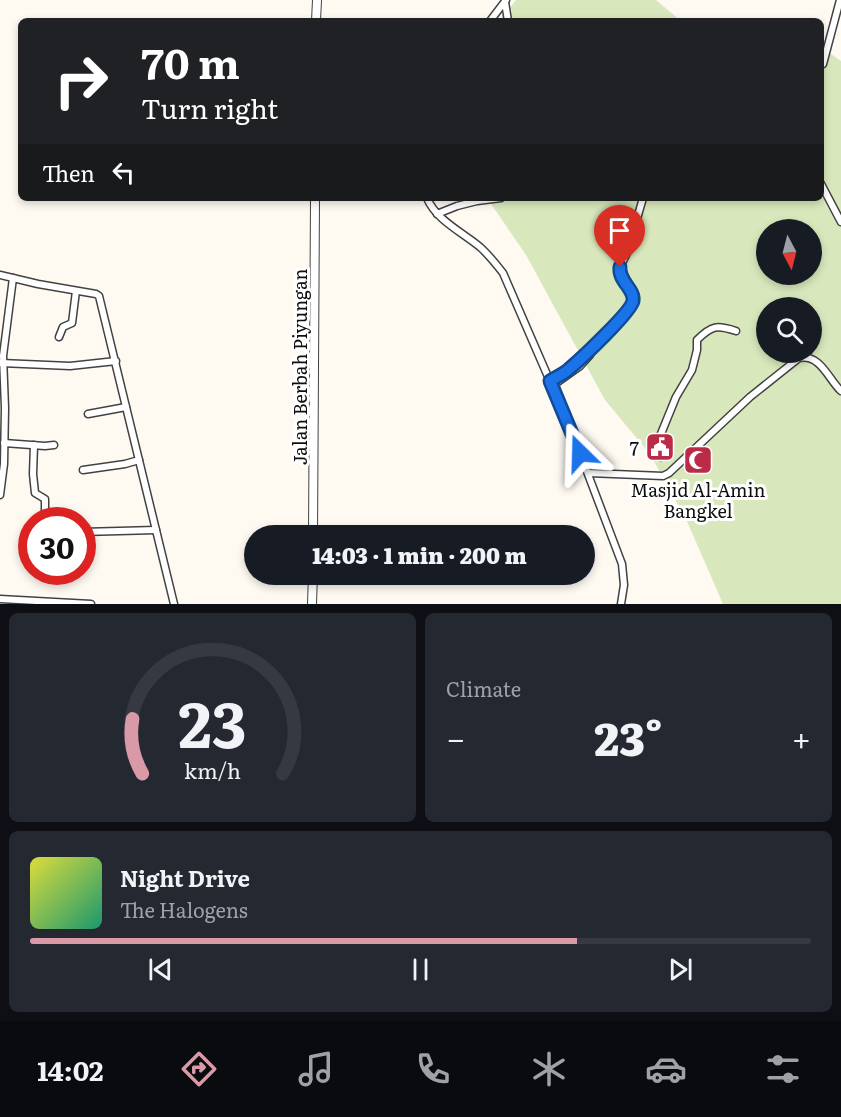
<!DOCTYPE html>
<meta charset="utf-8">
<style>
body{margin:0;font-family:Literata,serif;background:#242831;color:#f1f3f6;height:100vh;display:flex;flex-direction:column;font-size:22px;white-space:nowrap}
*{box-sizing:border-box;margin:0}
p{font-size:20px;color:#9ea1a6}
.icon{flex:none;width:33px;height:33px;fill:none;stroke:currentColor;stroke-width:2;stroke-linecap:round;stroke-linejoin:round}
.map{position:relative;height:604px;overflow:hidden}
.details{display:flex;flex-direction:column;gap:9px;padding:9px;background:#0d0f14;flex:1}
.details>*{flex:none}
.hud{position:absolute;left:18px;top:18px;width:806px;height:183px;border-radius:9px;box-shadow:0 3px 9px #0003;background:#202124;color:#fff;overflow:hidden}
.needle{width:39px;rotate:173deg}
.tools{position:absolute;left:756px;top:219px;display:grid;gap:12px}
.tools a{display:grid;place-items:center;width:66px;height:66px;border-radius:50%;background:#171b24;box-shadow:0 3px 9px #0003;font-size:30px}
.speed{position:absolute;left:18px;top:507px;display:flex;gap:12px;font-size:30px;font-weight:700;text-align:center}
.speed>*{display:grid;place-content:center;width:78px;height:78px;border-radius:50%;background:#171b24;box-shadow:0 3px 9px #0003;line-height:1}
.speed .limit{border:9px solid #d22;background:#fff;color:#111}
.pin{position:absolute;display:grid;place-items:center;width:51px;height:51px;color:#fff;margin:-62px -26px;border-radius:50% 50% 50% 0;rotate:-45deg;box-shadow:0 0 6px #0007}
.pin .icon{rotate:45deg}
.me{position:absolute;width:66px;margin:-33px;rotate:338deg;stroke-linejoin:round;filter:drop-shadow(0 0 4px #0008)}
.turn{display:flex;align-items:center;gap:21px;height:126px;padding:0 24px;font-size:27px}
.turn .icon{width:78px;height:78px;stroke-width:2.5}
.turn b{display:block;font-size:42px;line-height:51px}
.then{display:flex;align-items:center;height:57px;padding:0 24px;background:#0003;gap:12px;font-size:22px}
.big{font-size:45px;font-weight:800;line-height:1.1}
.details .tile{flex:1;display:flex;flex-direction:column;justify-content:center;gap:9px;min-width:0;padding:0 21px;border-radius:9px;background:#242831}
.details .dial{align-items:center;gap:0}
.dial svg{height:156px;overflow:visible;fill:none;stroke:#363941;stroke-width:7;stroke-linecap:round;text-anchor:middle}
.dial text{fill:#f1f3f6;stroke:none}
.song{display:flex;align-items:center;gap:18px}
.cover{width:72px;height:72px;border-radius:9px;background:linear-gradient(135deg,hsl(60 70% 55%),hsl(160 70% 35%))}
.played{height:6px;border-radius:3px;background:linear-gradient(90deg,#d999a7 70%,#363941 70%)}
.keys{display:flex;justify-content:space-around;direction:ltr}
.heat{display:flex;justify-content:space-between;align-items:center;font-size:33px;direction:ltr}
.details .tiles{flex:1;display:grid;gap:9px;grid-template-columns:1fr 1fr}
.tile:last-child{grid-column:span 2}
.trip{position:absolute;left:244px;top:525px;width:351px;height:60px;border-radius:30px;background:#171b24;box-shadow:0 3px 9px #0003;font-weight:800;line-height:60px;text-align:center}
.menu{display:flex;height:96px;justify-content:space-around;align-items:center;background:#090b0e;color:#9ea1a6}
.menu .icon{width:42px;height:42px}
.menu .current{color:#d999a7}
.menu b{font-size:27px;color:#f1f3f6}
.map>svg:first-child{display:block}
.green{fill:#d9e8bc;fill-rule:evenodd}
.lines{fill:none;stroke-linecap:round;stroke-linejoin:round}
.minor-casing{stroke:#424242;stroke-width:9}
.tertiary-casing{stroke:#424242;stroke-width:10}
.minor{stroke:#fff;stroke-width:6}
.tertiary{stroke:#fff;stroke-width:8}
.route-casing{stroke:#114b97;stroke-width:15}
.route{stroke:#1a73e8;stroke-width:10}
.labels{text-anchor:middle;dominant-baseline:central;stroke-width:6;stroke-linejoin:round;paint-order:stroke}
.street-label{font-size:18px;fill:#0f0f0f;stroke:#fff}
.poi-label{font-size:18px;fill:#0f0f0f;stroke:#fff;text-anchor:end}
</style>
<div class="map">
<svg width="841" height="604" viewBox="0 0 841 604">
<rect width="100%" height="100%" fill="#fefaf2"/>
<g class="green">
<polygon points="516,0 656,0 681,21 499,21"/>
<path d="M821 47 841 61V604H723L686 519 650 454 605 400 526 255 487 198H820ZM766 230H812V274H766ZM766 308H812V352H766Z"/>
</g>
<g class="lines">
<g class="minor-casing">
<g id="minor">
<polyline points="505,2 508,21"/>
<polyline points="490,21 506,0"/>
<polyline points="823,64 840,0"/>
<polyline points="820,182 841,222"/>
<path d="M427 198C436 220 462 232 480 247 489 255 496 264 503 273L572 432 622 564 624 585 621 604"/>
<polyline points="437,214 457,206 477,201 501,198"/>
<polyline points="0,275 38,284 96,294 99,296 174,604"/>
<polyline points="59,337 63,327 72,323 76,291"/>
<polyline points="1,363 70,366 116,361"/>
<polyline points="550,381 569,369 621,318 633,302 633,297 619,273 620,267 627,253 643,198"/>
<polyline points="552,386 580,366 590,355"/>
<polyline points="88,414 126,407"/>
<polyline points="4,443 45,446 54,445"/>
<polyline points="34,445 33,474 35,493 45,499 45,520"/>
<path d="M661 457 656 446 676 397 692 370 697 350V340C712 325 717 325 736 331"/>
<polyline points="83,470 125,464 139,460"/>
<path d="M589 473 663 476 669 473 750 397 799 358C821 354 828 379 841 391"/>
<polyline points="0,495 4,464 5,408 3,356 13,278"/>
<polyline points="82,532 156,530"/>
<polyline points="0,599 91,604"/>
</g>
</g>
<g class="tertiary-casing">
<g id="tertiary">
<polyline points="316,21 317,0"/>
<polyline points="313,536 315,198"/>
<polyline points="312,604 313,574"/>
</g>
</g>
<use href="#minor" class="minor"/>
<use href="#tertiary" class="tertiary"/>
</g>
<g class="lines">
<g class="route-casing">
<path id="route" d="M580 453 550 381C556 377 564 374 569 369 581 359 631 312 633 301 635 289 618 281 620 267"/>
</g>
<use href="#route" class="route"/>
</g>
<defs>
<g id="civic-square" transform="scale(1.5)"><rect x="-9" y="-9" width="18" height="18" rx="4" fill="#bb2b47" stroke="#fff"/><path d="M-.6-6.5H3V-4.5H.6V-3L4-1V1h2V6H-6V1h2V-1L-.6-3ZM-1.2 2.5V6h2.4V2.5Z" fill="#fff"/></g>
<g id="mosque-square" transform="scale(1.5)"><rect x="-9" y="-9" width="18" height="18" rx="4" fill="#bb2b47" stroke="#fff"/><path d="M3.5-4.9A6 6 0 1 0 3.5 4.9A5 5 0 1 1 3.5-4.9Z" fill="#fff"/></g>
</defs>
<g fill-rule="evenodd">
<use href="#civic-square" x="660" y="447"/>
<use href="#mosque-square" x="698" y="460"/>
</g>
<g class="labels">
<g class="street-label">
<text transform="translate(299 367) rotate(-90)">Jalan Berbah Piyungan</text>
</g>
<g class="poi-label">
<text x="639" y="447">7</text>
<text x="698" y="489" text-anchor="middle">Masjid Al-Amin<tspan x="698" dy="21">Bangkel</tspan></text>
</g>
</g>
</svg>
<div class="tools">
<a><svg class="needle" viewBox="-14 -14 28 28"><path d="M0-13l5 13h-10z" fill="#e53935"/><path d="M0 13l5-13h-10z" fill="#9ea1a6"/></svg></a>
<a><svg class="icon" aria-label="search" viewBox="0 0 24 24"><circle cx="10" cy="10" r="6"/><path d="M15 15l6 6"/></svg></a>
</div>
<div class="speed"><div class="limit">30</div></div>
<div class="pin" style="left:620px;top:267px;background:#d93025"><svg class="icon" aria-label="arrive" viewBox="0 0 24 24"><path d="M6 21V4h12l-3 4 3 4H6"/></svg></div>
<svg class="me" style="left:580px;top:453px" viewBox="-20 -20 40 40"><path d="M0-17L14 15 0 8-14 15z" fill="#1a73e8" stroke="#fff" stroke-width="4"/></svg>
<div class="trip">14:03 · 1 min · 200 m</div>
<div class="hud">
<div class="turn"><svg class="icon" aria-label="right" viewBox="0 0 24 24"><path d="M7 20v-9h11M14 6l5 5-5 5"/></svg><div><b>70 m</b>Turn right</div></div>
<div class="then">Then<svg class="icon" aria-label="left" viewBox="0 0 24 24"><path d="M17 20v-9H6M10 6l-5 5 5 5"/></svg></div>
</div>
</div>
<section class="details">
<div class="tiles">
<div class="tile dial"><svg viewBox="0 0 100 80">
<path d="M14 69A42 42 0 1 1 86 69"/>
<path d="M14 69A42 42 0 0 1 9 41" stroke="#d999a7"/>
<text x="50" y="56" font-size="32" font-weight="700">23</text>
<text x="50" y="72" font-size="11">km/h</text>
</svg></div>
<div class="tile"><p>Climate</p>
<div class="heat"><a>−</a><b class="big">23°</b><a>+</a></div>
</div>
<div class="tile">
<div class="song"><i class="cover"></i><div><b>Night Drive</b><p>The Halogens</p></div></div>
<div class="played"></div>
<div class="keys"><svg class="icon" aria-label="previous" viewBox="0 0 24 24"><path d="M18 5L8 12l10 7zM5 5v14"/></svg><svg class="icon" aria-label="pause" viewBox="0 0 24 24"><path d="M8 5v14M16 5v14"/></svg><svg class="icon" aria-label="next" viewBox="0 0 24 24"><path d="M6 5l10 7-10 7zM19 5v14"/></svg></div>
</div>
</div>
</section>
<nav class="menu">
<b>14:02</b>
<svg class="icon current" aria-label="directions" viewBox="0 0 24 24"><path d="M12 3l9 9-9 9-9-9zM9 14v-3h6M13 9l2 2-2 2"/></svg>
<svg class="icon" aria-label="music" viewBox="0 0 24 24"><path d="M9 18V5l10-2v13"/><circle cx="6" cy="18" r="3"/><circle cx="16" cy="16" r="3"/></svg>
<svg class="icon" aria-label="phone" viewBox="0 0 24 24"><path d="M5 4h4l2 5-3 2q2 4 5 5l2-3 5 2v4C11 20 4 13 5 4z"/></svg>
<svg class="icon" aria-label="climate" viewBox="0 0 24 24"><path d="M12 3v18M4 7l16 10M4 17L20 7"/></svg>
<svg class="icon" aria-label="car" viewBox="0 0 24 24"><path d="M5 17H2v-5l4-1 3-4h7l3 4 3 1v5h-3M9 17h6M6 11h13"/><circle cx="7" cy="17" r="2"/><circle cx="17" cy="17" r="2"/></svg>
<svg class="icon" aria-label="filters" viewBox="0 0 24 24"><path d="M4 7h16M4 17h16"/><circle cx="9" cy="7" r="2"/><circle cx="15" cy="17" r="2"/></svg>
</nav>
